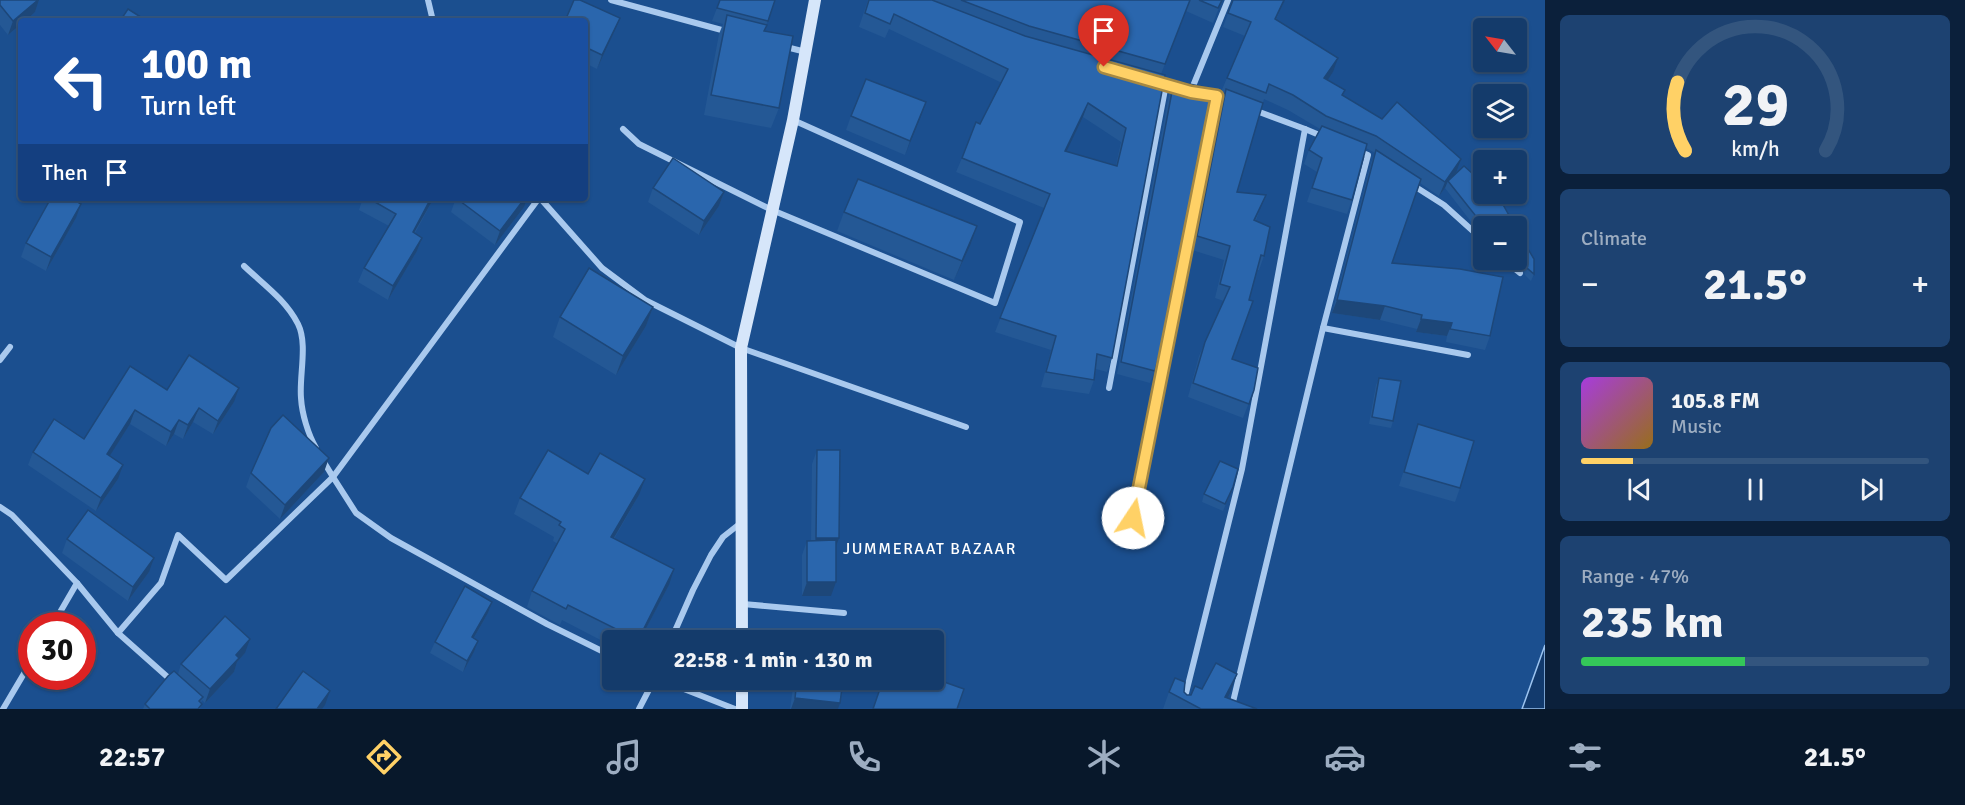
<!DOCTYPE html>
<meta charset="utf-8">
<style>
body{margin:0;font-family:Signika,sans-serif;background:#1d4271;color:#f1f3f6;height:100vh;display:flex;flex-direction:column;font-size:22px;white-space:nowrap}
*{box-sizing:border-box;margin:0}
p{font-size:20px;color:#9dadc1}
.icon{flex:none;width:33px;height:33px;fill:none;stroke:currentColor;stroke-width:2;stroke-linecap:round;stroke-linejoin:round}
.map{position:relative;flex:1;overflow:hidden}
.panel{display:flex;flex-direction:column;gap:15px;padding:15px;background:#0b203b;width:420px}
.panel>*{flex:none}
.top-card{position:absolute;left:18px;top:18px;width:570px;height:183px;border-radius:6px;box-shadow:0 2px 4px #0004,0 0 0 2px #33557e;background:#1a4fa0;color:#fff;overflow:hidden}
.needle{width:39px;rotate:301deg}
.controls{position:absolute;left:1473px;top:18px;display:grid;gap:12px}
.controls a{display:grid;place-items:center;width:54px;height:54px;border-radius:6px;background:#143b6b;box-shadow:0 2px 4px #0004,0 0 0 2px #33557e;font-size:30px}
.speed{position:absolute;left:18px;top:612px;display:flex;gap:12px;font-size:30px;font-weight:700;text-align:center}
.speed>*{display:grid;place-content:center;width:78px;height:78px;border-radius:50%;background:#143b6b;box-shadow:0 2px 4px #0004,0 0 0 2px #33557e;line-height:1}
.speed .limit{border:9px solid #d22;background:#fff;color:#111}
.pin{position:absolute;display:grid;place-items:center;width:51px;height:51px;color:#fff;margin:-62px -26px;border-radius:50% 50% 50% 0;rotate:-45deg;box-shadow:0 0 6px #0007}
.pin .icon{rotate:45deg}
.me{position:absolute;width:66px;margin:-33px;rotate:11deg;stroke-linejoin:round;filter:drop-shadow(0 0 4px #0008)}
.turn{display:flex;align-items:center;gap:21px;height:126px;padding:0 24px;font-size:27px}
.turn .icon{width:78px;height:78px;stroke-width:2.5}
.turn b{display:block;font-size:42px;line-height:51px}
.then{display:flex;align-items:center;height:57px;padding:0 24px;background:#0003;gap:12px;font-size:22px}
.big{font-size:45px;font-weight:700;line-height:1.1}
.panel .tile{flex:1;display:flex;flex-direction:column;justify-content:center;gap:9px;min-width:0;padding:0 21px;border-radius:9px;background:#1d4271}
.panel .dial{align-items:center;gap:0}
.dial svg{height:156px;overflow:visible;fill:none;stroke:#33557e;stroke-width:7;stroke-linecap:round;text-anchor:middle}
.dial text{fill:#f1f3f6;stroke:none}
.song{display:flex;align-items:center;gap:18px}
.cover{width:72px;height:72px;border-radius:9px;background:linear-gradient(135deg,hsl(280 70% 55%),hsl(40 70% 35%))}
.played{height:6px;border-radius:3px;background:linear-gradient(90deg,#ffd166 15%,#33557e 15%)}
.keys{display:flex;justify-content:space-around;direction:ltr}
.heat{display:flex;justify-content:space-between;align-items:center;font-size:33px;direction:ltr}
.charge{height:9px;border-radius:4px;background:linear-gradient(90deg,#34c759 47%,#33557e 0)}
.trip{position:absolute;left:602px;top:630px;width:342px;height:60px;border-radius:6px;background:#143b6b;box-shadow:0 2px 4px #0004,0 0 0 2px #33557e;font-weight:700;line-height:60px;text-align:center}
.menu{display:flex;height:96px;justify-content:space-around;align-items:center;background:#08182b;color:#9dadc1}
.menu .icon{width:42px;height:42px}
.menu .selected{color:#ffd166}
.menu b{font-size:27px;color:#f1f3f6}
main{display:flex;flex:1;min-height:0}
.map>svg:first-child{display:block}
.water{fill:#123a6d;stroke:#9cc4f0;stroke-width:1.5}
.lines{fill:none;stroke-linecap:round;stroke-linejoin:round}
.minor{stroke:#a9c9ee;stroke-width:6}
.secondary{stroke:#d6e6fa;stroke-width:12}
.wall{fill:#245895;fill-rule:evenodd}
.shaded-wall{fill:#1d4779}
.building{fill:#2a66ad;stroke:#1d4779;stroke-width:1.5;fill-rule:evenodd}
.route-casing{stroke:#a68842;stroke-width:15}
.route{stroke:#ffd166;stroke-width:10}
.labels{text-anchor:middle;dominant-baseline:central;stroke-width:6;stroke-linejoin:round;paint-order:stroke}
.neighbourhood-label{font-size:16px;letter-spacing:1.5px;fill:#fff;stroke:#1b4f8f}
</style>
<main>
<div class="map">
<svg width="1545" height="709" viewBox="0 0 1545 709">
<rect width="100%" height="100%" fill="#1b4f8f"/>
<polygon class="water" points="1545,645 1545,709 1522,709"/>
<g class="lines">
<g class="minor">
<polyline points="428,0 433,21"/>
<polyline points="611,0 729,32"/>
<polyline points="782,46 806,52"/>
<polyline points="1157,82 1179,88"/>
<polyline points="1191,91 1228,0"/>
<polyline points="1206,94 1228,100"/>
<polyline points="623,129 639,144 772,210 995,303 1020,222 793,120"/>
<polyline points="1305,129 1324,137"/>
<polyline points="1411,184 1444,205 1484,241"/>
<polyline points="540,198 602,268 645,300 741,348 966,427"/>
<polyline points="1504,260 1520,273"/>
<path d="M244 266C263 284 286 300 298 324 308 344 299 376 301 398 302 414 308 434 316 448"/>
<polyline points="1323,328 1468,355"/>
<polyline points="0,360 10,347"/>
<polyline points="1109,388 1166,84"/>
<polyline points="322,459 333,477 539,198"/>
<polyline points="0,507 12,515 77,583 118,633 172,681"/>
<polyline points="1133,518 1217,96"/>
<polyline points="743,604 844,613"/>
<polyline points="52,626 77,583"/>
<polyline points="118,633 161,583 178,535 226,580 333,477 356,513 391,538 547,624 612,656"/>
<polyline points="671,640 693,590 711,555 723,537 742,522"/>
<polyline points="661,680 735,709"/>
<polyline points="1232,706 1323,328 1368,155 1358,151"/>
<polyline points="3,709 32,660"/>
<polyline points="639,709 654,680"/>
<polyline points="1182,709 1242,469 1305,129 1254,110"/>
</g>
<g class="secondary">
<polyline points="742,640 741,348 793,120 815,0"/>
<polyline points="742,709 742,680"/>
</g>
</g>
<g class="wall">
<polygon points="0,0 39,0 35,12 21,21 21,24 8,35 0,25"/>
<polygon points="720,0 775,0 764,31 779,108 771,128 704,115 719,34 723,24 712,21"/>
<path d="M868 0H1222L1213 23 1186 11 1161 74 1112 358 1107 372 1096 369 1094 380 1089 394 1041 387 1051 350 995 332 1044 208 956 172 962 158 980 124 1002 83 889 29 885 38 859 27ZM1083 117 1121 142 1116 165 1066 151Z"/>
<polygon points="1233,0 1285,0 1276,20 1333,72 1327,80 1343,96 1456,173 1515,226 1484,226 1484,234 1472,223 1445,188 1439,196 1420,183 1392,263 1490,336 1485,350 1446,342 1447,336 1416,332 1417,329 1380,320 1332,313 1371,163 1375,153 1366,148 1352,200 1347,214 1307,202 1317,172 1304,164 1309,150 1320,129 1288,110 1264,99 1237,192 1260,209 1256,220 1264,256 1259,270 1257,270 1232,359 1254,390 1243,418 1188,397 1199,356 1205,342 1224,301 1215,298 1224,260 1192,250 1221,103 1225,93 1221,92 1245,36 1223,27"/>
<polygon points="585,21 614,32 597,69 585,63"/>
<polygon points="1174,81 1155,371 1150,383 1117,374 1169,94"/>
<polygon points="926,102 905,155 846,130 851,116"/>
<polygon points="653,188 724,192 719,206 699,235 648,202"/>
<polygon points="363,198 434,198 415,233 422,238 417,251 388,300 358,282 364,268 389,226 359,210"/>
<polygon points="456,198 524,207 495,245 451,212"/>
<polygon points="844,212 977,226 970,246 954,280 837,231"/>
<polygon points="76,218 46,271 21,257 26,243"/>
<polygon points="1516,229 1534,274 1531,281 1525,275 1523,269 1511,260 1516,260"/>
<polygon points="653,307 646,326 616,375 553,337 560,317"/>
<polygon points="1379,378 1393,421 1391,428 1369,424 1376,385"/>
<polygon points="167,390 234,402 213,434 193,422 183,439 174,434 166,446 130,424 109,456 118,479 96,511 28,465 33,452 84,439"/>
<polygon points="1418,424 1460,488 1455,502 1399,486"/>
<polygon points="817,450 836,545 831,596 802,596 802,555 807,541 811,541 812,464"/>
<polygon points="324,472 280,519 246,487 251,473"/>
<polygon points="588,474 639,495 614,539 669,585 640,640 612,640 612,646 562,620 560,625 527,607 532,591 558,544 553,541 554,537 514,514 520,498"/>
<polygon points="1233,487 1223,511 1202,502 1204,494"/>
<polygon points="67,539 149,572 128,601 62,553"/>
<polygon points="492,602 488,613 474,638 478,641 474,652 463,672 430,653 435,642"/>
<polygon points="245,653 237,662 234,672 205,703 202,700 201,703 202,704 200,709 143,709 145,704 178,674 181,664"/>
<polygon points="1237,674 1227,698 1257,709 1163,709 1169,692 1184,692 1187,695 1191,695 1202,689"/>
<polygon points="794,680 843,680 838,709 790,709"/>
</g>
<g class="shaded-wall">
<polygon points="38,0 39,0 35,12 25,21 21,21 21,24 8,35 13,21"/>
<polygon points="1284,0 1285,0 1269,33 1275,19"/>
<polygon points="620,18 614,32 597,69 602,55"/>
<polygon points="1338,58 1333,72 1319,93 1324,78"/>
<polygon points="926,102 921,116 905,155 910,141"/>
<polygon points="1088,103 1083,117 1060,165 1065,151"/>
<polygon points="1461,159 1456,173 1448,181 1445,188 1439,196 1445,182"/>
<polygon points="724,192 719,206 699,235 704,221"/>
<polygon points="1266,195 1260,209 1249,233 1254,220"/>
<polygon points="431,198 434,198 407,245 413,232"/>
<polygon points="525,198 527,198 524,207 495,245 500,231"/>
<polygon points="81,204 76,218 46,271 51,257"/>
<polygon points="977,226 970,246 954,280 962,261"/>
<polygon points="422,238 417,251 388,300 393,286"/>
<polygon points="1337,300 1385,306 1380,320 1332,313"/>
<polygon points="653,307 646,326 616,375 623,356"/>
<polygon points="1421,319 1452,323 1447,336 1416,332"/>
<polygon points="239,388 234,402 213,434 218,421"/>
<polygon points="199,408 193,422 183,439 188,425"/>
<polygon points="135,410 130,424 102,468 107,454"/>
<polygon points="179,420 174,434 166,446 171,432"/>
<polygon points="329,458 324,472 280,519 285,505"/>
<polygon points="123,465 118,479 96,511 101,498"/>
<polygon points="645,479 639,495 605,553 611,537"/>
<polygon points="816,538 839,538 834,552 811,552"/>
<polygon points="154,558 149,572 128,601 133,587"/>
<polygon points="674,569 669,585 640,640 638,640"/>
<polygon points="807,582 836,582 831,596 802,596"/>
<polygon points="492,602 488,613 468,648 472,637"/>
<polygon points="250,639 245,653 237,662 234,672 205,703 210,689 236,655"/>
<polygon points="478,641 474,652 463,672 467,661"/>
<polygon points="1237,674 1230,693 1222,709 1225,697"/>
<polygon points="330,691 325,705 322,709 317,709"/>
<polygon points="795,698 840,703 838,709 791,709"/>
</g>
<g class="building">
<polygon points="0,0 38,0 13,21 0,5"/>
<polygon points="574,0 580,0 620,18 602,55 585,47 585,21 565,21"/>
<polygon points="720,0 775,0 768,21 717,8"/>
<path d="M869 0H932L1025 36 1165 75 1112 358 1097 354 1094 380 1046 372 1056 336 1000 318 1050 194 962 158 976 122 980 124 1008 69 894 14 890 24 865 13ZM1088 103 1126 128 1117 166 1065 151Z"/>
<polygon points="961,0 1190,0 1165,64 1029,26"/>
<polygon points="1199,0 1222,0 1218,8"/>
<polygon points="1233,0 1284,0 1275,19 1338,58 1324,78 1345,90 1342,95 1382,119 1397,102 1461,159 1445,182 1376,136 1326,116 1293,95 1269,84 1266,93 1227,78 1251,22 1228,13"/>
<polygon points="128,9 147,21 120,21"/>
<polygon points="727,15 767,25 764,31 793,36 779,108 711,95"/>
<polygon points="866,79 926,102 910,141 851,116"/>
<polygon points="1174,81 1215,89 1167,324 1155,371 1121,362"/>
<polygon points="1226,89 1263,103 1237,192 1266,195 1254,220 1270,227 1264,256 1261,255 1249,300 1253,301 1232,359 1258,368 1254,390 1249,404 1193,383 1205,342 1230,287 1220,284 1230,246 1197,236"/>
<polygon points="1322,126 1367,144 1352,200 1312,188 1322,158 1309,150"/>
<polygon points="1376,150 1421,179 1392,263 1460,269 1503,277 1490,336 1450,329 1452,323 1421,319 1422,315 1385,306 1337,300"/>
<polygon points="673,158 724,192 704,221 653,188"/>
<polygon points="1464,166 1474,175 1484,181 1484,194 1497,194 1515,226 1486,226 1475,215 1448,181"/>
<polygon points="858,179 977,226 962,261 844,212"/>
<polygon points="51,198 71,198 81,204 51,257 26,243"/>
<polygon points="368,198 431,198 413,232 422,238 393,286 364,268 396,214"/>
<polygon points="456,198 525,198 500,231"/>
<polygon points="1516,229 1534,259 1534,274 1527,268 1526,262 1516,255"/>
<polygon points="589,268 653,307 623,356 560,317"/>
<polygon points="189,355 239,388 218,421 199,408 188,425 179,420 171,432 135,410 107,454 123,465 101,498 33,452 54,419 84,439 130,366 167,390"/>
<polygon points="1379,378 1401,381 1393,421 1372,417"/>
<polygon points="283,415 329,458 285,505 251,473 271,428"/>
<polygon points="1418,424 1474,441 1460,488 1404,472"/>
<polygon points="548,450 588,474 600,453 645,479 611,537 674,569 638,640 568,605 566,609 532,591 565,529 559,525 561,522 520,498"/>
<polygon points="817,450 840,450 839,538 816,538"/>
<polygon points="1220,461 1238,469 1233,487 1225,504 1204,494"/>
<polygon points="88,510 154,558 133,587 67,539"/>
<polygon points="836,540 836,582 807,582 807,541"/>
<polygon points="465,586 492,602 472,637 478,641 467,661 435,642"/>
<polygon points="225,616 250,639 236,655 239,658 210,689 181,664"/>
<polygon points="803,630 848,635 848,640 802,640"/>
<polygon points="1216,663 1237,674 1225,697 1257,709 1201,709 1169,692 1175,678 1185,682 1184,692 1187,695 1191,695 1195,686 1202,689"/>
<polygon points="174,671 203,697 199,701 202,704 198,709 150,709 145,704 168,676"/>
<polygon points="303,671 330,691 317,709 276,709"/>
<polygon points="933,678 964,689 957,709 873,709 883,680 933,680"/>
<polygon points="797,680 843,680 840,703 795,698"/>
</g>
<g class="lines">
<g class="route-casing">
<polyline id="route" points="1104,67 1191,92 1217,96 1133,518"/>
</g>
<use href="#route" class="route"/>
</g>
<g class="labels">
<g class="neighbourhood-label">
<text x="930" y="549">JUMMERAAT BAZAAR</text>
</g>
</g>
</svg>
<div class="controls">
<a><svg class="needle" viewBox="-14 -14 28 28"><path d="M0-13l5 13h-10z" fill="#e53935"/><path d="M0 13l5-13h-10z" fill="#9dadc1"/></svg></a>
<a><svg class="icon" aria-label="layers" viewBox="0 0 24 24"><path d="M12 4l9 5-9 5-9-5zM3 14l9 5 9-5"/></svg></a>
<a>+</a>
<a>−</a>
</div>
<div class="speed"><div class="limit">30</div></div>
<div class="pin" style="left:1104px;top:67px;background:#d93025"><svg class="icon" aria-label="arrive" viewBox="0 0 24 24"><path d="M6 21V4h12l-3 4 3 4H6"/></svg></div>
<svg class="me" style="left:1133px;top:518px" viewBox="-20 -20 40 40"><circle r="19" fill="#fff"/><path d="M0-13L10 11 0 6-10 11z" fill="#ffd166"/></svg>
<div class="trip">22:58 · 1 min · 130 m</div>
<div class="top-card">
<div class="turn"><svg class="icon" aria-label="left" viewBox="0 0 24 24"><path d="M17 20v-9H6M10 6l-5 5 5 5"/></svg><div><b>100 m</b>Turn left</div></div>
<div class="then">Then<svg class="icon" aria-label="arrive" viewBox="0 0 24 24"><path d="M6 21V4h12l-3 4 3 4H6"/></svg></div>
</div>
</div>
<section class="panel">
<div class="tile dial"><svg viewBox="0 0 100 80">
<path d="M14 69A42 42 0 1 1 86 69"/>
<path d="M14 69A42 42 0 0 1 10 34" stroke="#ffd166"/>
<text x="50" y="56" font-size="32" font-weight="700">29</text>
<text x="50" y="72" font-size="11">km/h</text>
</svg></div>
<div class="tile"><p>Climate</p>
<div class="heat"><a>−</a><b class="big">21.5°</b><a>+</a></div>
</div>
<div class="tile">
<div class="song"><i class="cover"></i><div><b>105.8 FM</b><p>Music</p></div></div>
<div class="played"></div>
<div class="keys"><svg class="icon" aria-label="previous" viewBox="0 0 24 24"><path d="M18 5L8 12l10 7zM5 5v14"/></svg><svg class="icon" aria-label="pause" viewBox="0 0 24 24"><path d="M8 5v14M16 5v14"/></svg><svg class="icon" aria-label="next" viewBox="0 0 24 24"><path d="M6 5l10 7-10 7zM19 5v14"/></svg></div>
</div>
<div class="tile"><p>Range · 47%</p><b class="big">235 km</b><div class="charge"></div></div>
</section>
</main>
<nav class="menu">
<b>22:57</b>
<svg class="icon selected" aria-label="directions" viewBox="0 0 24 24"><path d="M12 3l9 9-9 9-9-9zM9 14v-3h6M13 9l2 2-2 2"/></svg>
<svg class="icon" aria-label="music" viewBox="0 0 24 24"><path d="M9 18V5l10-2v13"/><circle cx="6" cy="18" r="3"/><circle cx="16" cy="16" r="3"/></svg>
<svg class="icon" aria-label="phone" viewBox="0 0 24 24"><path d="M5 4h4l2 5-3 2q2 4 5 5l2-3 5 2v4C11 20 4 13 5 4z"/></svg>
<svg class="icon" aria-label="climate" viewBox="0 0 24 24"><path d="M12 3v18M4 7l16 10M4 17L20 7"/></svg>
<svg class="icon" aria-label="car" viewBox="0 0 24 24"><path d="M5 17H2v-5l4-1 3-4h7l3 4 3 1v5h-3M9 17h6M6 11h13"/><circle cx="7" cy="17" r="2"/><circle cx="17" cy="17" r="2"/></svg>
<svg class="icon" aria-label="filters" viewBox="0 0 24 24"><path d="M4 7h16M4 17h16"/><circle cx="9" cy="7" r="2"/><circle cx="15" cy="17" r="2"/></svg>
<b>21.5°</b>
</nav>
